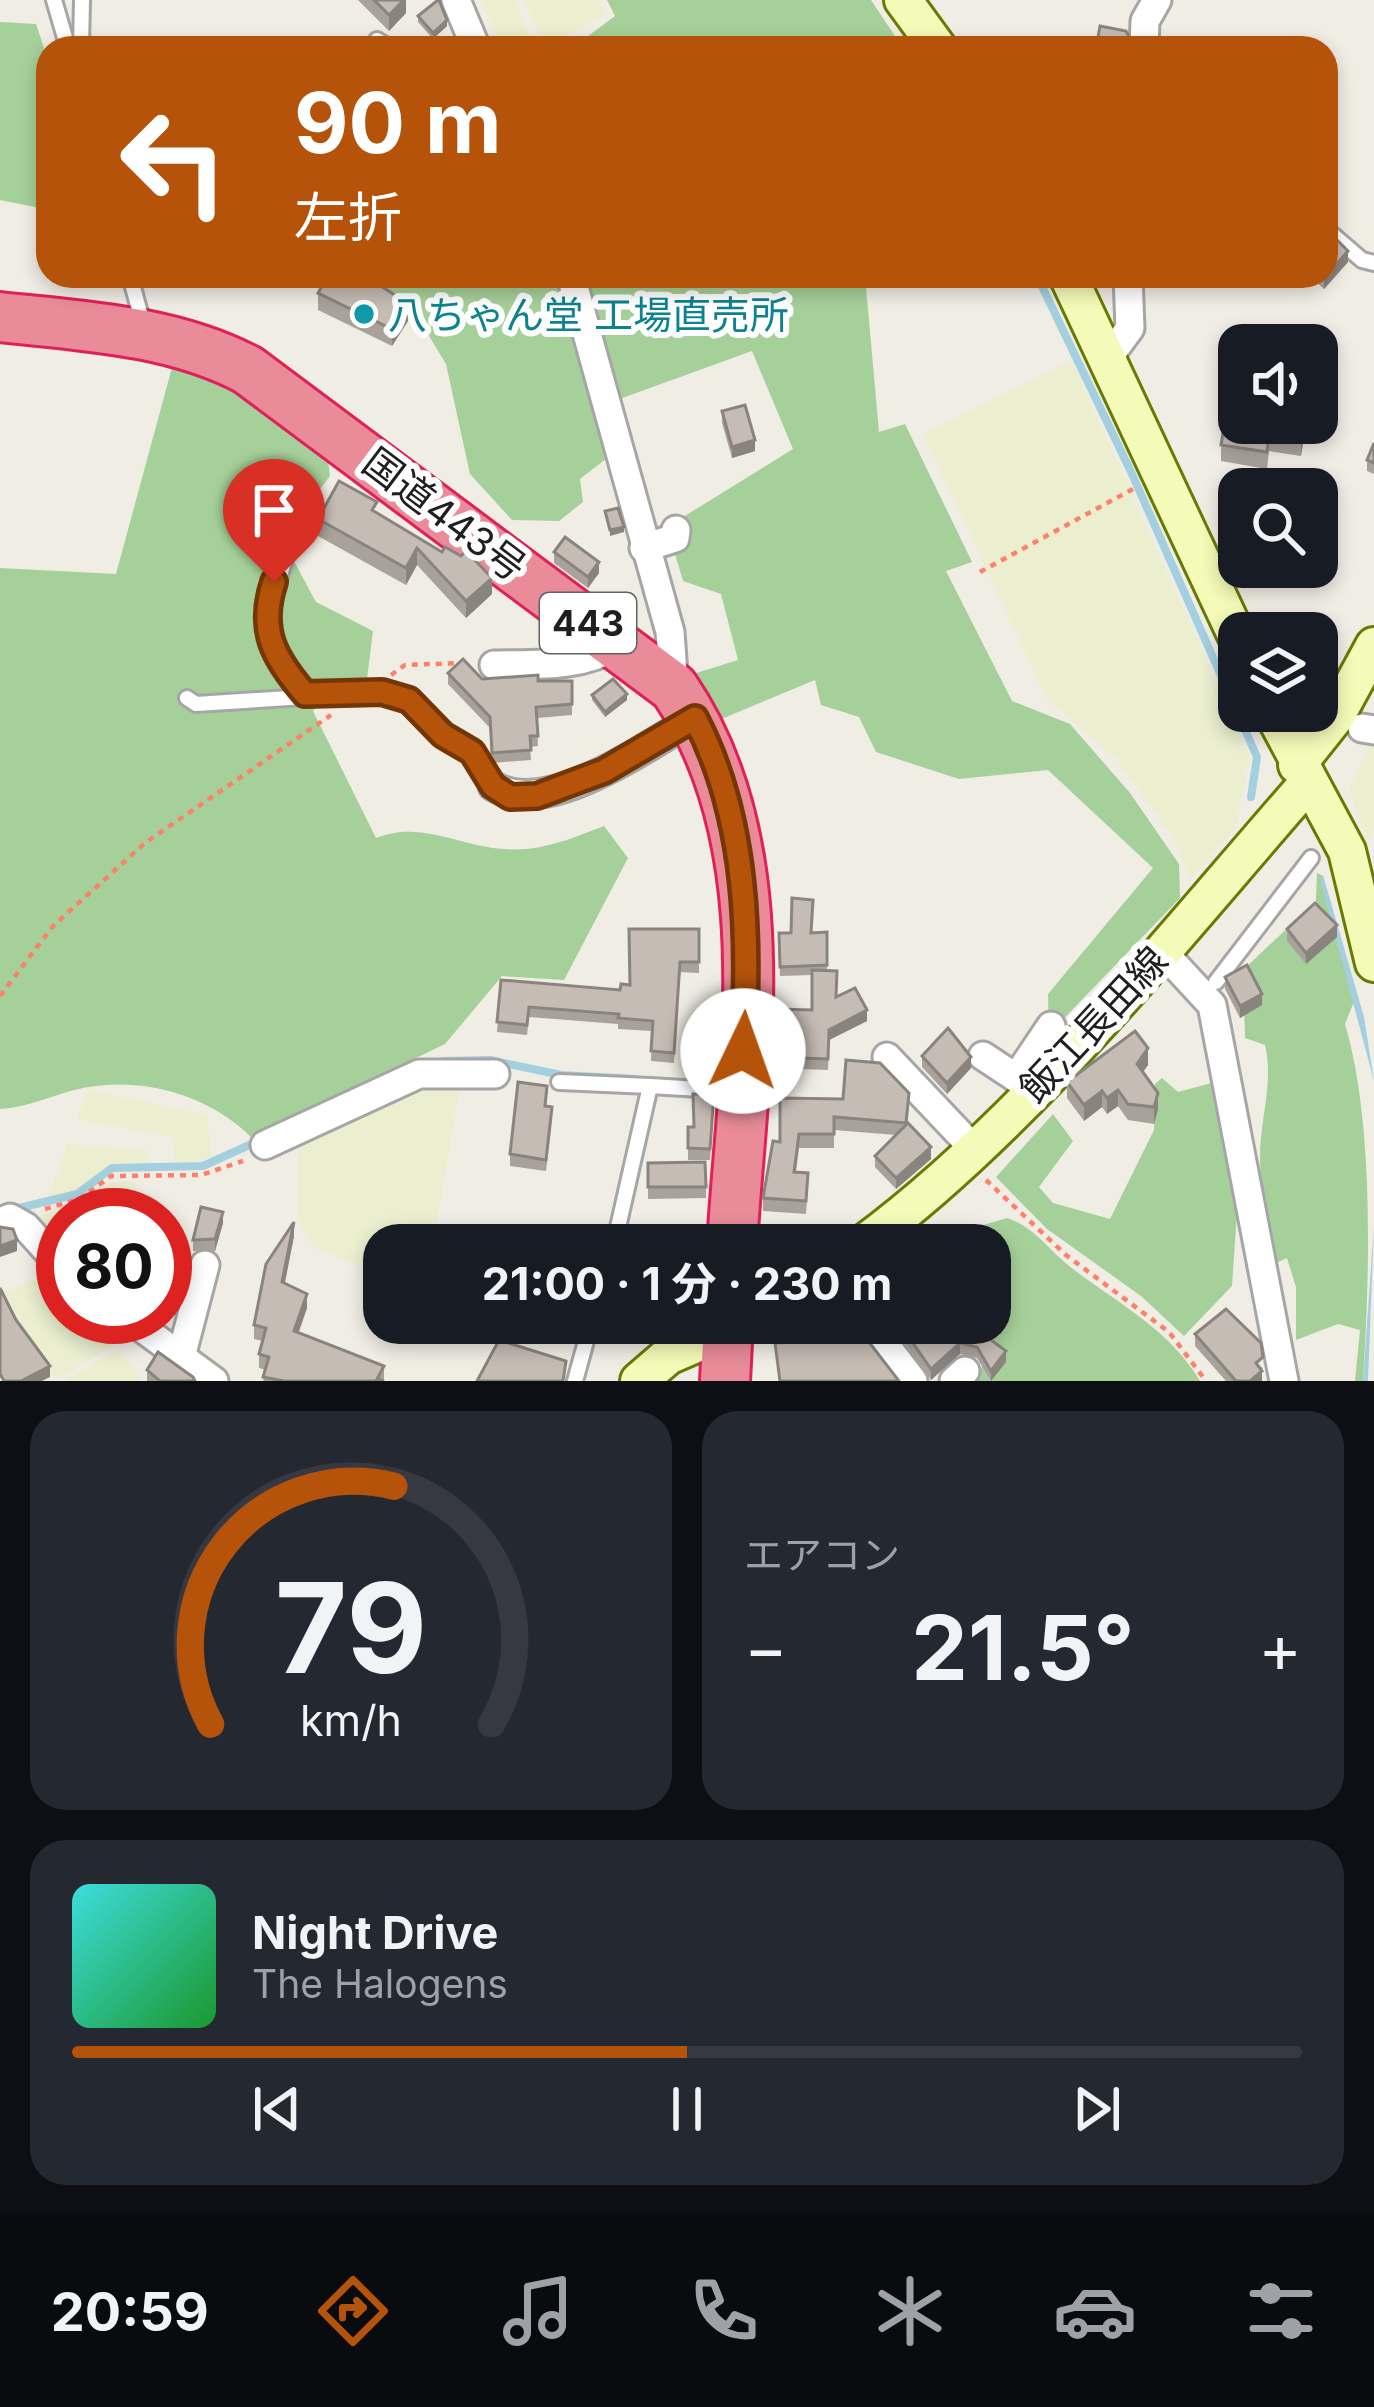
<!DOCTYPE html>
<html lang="ja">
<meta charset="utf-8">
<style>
body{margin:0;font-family:Inter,"Noto Sans JP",sans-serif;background:#242831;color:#f1f3f6;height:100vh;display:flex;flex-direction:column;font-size:45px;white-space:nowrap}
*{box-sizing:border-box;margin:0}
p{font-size:39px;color:#9ea1a6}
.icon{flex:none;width:66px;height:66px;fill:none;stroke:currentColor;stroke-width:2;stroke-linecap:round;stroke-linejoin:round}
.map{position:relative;height:1381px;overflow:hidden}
.side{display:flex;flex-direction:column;gap:30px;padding:30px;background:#0d0f14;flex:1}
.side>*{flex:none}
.guide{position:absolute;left:36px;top:36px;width:1302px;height:252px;border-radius:36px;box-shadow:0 6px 18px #0003;background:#b45309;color:#fff;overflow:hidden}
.fabs{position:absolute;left:1218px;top:324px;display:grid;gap:24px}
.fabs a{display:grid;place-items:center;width:120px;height:120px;border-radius:24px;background:#171b24;box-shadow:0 6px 18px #0003;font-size:60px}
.speed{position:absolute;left:36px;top:1188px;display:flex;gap:24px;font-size:60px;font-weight:700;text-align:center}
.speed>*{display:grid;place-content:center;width:156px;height:156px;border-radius:50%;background:#171b24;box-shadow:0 6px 18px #0003;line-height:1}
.speed .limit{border:18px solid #d22;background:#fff;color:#111}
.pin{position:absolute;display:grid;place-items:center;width:102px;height:102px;color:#fff;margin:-123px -51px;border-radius:50% 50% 50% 0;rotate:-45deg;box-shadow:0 0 12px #0007}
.pin .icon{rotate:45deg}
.me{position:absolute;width:132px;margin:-66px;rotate:3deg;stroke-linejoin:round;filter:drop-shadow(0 0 9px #0008)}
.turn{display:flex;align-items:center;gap:42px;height:252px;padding:0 60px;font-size:54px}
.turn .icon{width:156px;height:156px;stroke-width:2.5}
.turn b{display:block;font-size:84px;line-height:102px}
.big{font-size:90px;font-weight:700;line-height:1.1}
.side .card{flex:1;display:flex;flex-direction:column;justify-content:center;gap:18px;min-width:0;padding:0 42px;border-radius:36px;background:#242831}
.side .dial{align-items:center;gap:0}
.dial svg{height:312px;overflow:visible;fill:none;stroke:#363941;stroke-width:7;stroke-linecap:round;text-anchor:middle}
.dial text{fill:#f1f3f6;stroke:none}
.song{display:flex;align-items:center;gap:36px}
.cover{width:144px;height:144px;border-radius:18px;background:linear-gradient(135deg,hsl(180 70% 55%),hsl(130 70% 35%))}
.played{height:12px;border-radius:6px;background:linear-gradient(90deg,#b45309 50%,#363941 50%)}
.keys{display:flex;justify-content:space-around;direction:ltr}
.heat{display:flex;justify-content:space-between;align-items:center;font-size:66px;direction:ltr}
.side .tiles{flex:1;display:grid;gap:30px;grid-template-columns:1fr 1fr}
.card:last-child{grid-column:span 2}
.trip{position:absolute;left:363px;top:1224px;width:648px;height:120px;border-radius:36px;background:#171b24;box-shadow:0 6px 18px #0003;font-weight:700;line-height:120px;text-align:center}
.tab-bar{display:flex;height:192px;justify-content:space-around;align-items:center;background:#090b0e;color:#9ea1a6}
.tab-bar .icon{width:84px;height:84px}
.tab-bar .active{color:#b45309}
.tab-bar b{font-size:54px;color:#f1f3f6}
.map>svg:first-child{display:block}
.farmland{fill:#ebefd0}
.forest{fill:#a6d099}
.water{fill:#a4cfdf}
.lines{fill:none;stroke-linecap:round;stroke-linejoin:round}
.stream{stroke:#a4cfdf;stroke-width:8}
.lane-casing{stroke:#a6a6a6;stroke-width:20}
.street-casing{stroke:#a6a6a6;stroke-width:33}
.secondary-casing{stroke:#677a02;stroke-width:42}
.highway-casing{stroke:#e02058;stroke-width:54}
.path{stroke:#fd8069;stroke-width:4.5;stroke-dasharray:6 6;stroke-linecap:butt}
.lane{stroke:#fff;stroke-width:14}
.street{stroke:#fff;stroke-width:27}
.secondary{stroke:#f4fbb8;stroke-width:36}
.highway{stroke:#e98b98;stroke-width:48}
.wall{fill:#a9a29b}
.shaded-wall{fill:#8a847e}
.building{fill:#c5bcb4;stroke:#8a847e;stroke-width:3}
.route-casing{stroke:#753606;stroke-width:30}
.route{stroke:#b45309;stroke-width:21}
.culture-dot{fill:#0f9aa8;stroke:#fff;stroke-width:4.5}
.labels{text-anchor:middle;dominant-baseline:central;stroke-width:12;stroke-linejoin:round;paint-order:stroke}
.shield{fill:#fff;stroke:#626262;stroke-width:3}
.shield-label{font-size:36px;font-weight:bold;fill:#1f1f1f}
.culture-label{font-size:39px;fill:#0d838f;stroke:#fff;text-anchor:start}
.street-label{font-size:39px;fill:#1f1f1f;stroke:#fff}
</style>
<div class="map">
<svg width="1374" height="1381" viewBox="0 0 1374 1381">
<rect width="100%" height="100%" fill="#f0ede5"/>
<g class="farmland">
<polygon points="480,0 515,0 535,48 502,48"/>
<polygon points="525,0 599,0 606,14 545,48"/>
<polygon points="1072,361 1250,756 1236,827 1190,880 1172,836 1116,759 1047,699 923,434"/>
<polygon points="1374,732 1374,829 1367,840 1349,790"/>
<polygon points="425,1079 459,1091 433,1245 384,1245 384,1276 315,1248 299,1223 298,1145"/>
<polygon points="88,1090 207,1115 212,1159 175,1163 173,1138 77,1119"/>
<polygon points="68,1144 150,1151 145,1165 109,1166 76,1192 47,1199"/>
<polygon points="113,1182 135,1182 136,1215 63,1215 63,1258 24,1219 82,1206"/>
<polygon points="55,1270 63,1276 63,1317 121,1317 139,1330 56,1380 0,1295"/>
<polygon points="120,1349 142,1381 63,1381"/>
</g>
<g class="forest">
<polygon points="607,0 871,0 903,48 572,48 615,16"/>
<polygon points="0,22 36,24 48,60 48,202 40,208 0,200"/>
<polygon points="234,276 564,276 611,455 580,479 583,502 559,521 512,520 470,474 446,364 414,311 383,287"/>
<polygon points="580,276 865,276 879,432 905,424 972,562 946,571 1012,701 1070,724 1130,793 1179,864 1180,898 1049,1034 1048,994 1153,868 1048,770 959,779 876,752 859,717 821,705 815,680 719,720 696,673 738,660 721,594 683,581 667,527 793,449 752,351 614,401"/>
<path d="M174 360 233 381 327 449 330 476 282 539 316 602 373 631 367 679 333 684 313 711 376 838C422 820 457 846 504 849 541 852 570 839 604 826L628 858 564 980 502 976 445 1044 251 1137C209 1095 143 1076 83 1088 54 1094 31 1107 0 1109V568L116 574Z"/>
<path d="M1317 873 1323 876 1355 999 1345 1024C1374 1122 1370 1271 1363 1381H1355L1360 1330 1338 1324 1296 1340V1287L1287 1258 1276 1263C1271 1229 1260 1193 1260 1158 1260 1118 1274 1083 1265 1045L1245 1038 1243 970 1299 917 1315 922Z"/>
<polygon points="1162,1078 1178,1092 1215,1082 1237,1212 1232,1286 1184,1336 1141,1296 1047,1229 996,1177 1053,1114 1073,1141 1039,1187 1053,1203 1110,1219 1154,1130 1155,1084"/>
<path d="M1007 1218C1035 1227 1050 1252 1073 1269 1119 1304 1170 1330 1200 1381H976L991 1344 974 1324 990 1323V1306L1000 1294 1009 1302V1277L990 1258V1245L968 1242 973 1228Z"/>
</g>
<g class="water">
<polygon points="1323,875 1364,1017 1374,1081 1320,879"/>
<polygon points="1374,1224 1368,1381 1363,1381"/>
</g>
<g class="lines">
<g class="stream">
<polyline points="1037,276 1132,474 1257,757 1251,797"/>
<polyline points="443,1061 490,1060 561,1075 636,1079"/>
<polyline points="11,1210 77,1194 112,1168 203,1166 256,1142"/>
</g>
<g class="lane-casing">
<g id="lane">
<polyline points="54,0 68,48"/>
<polyline points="377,40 390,48"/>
<polyline points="81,48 82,0"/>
<polyline points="1326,229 1362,260 1374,263"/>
<polyline points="130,276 143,324"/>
<polyline points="286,556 264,625 286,672 305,694"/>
<polyline points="187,698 196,704 382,692 409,700 444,735 472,752 493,786"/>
<polyline points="1216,982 1311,858"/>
<polyline points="559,1082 650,1086 614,1245"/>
<polyline points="650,1086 734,1091"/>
<polyline points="575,1381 591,1323"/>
</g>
</g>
<g class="street-casing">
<g id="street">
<polyline points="456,0 476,48"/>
<polyline points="1144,48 1145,21 1157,0"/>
<polyline points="571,276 670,632 674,688"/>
<polyline points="1108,358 1130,328 1128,276"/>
<polyline points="644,548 675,538 676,530"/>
<path d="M494 665C535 664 581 668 617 645"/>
<polyline points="1362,728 1374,730"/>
<path d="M493 786C547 819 647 746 695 718"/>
<polyline points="1162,951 1212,1005 1284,1381"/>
<polyline points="983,1056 1030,1087"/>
<polyline points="887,1057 975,1150"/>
<polyline points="1016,1078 1051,1026"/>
<polyline points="265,1145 419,1074 495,1074"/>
<polyline points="0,1222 10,1218 26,1227 63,1268"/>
<polyline points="127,1317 214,1381"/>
<polyline points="880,1338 913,1381"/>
<polyline points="181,1357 205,1265"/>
<polyline points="954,1381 965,1371"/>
</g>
</g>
<g class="secondary-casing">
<g id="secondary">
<polyline points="903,0 938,48"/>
<polyline points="1068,276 1239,641"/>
<polyline points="1272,711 1347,851 1374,963"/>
<polyline points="1297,765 1336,716 1374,646"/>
<path d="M862 1245C1025 1125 1173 937 1307 784"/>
<polyline points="639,1381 668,1356 744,1323"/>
</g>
</g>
<g class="highway-casing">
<g id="highway">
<path d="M0 317C84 326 172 330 248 370L674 688C783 847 743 1064 732 1245"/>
<polyline points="725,1381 728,1323"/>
</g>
</g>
<g class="path">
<polyline points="980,572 1133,489"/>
<polyline points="391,675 405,665 460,663"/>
<polyline points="0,996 53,926 145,843 331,715"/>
<polyline points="986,1180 1066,1255 1169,1332 1206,1381"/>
<polyline points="45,1209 80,1199 111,1176 201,1175 243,1161"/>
</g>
<use href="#lane" class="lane"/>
<use href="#street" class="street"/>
<use href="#secondary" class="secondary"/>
<use href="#highway" class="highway"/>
</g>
<g class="wall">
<polygon points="358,0 406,0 406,13 389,31"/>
<polygon points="418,16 447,26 433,39 418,22"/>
<polygon points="1348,262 1324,289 1310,276 1326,276"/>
<polygon points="318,293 408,321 392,346 318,310"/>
<polygon points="722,411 755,451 732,458 722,423"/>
<polygon points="1239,423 1306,423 1301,456 1269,451 1267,469 1221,461 1221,445"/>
<polygon points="1374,443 1374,474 1367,471 1367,460"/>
<polygon points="377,513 492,594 466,618 417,565 406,585 318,536 318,519"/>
<polygon points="554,552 599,573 588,588 554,563"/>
<polygon points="448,673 482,679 572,681 572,715 537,718 538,746 530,747 531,760 492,763 490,728 448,684"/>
<polygon points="592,695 627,700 605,717 592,700"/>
<polygon points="629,929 699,962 699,973 680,972 674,1063 651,1061 652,1031 618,1029 618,1024 529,1017 527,1035 497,1032 501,980 620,990 630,985"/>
<polygon points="1287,929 1337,937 1306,964 1287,941"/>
<polygon points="827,932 827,971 836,997 867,1021 829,1040 828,1070 774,1068 776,1009 812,1010 812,975 780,976 779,933"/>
<polygon points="1225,977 1262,1005 1240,1018 1225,989"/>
<polygon points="922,1056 971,1068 947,1094 922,1067"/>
<polygon points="1148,1065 1143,1072 1158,1109 1154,1124 1128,1120 1118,1106 1107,1114 1102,1107 1084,1121 1067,1098 1067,1082"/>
<polygon points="843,1099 909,1106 907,1125 931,1159 896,1189 875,1167 875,1156 896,1135 834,1130 834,1148 799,1148 796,1172 808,1186 806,1214 763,1211 763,1198 780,1142"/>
<polygon points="714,1105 710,1160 688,1160 688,1127 694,1127"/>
<polygon points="546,1106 552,1119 546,1171 510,1166 510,1154"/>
<polygon points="648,1163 706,1187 706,1198 648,1199"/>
<polygon points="223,1223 215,1251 193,1251 193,1240"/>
<polygon points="294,1236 285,1283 307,1308 299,1332 384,1366 384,1381 263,1381 266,1370 259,1368 259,1354 263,1341 254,1339 254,1325"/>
<polygon points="165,1245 183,1262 175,1292 165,1289"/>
<polygon points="828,1323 968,1323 1006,1362 991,1381 977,1358 960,1354 931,1380 893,1326 870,1323 864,1331 865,1337 899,1381 779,1381 775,1343 791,1342 791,1335 834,1333"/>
<polygon points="1195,1334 1263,1368 1261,1370 1262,1381 1226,1381 1195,1346"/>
<polygon points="147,1370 195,1381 147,1381"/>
</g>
<g class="shaded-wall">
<polygon points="404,0 406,0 406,13 389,31 389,15"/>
<polygon points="447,20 447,26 433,39 433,33"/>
<polygon points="1348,251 1348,262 1324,289 1324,277"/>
<polygon points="408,304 408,321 392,346 392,329"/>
<polygon points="1303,423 1306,423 1301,456 1301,439"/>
<polygon points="755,440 755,451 732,458 732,447"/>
<polygon points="624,527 624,532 610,536 610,530"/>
<polygon points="417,548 417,565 406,585 406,568"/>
<polygon points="599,562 599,573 588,588 588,577"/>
<polygon points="492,578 492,594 466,618 466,601"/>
<polygon points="627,694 627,700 605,717 605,712"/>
<polygon points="1337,925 1337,937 1306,964 1306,953"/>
<polygon points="1262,994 1262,1005 1240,1018 1240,1006"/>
<polygon points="867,1010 867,1021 829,1040 828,1070 829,1030"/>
<polygon points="1148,1048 1148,1065 1137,1080 1137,1064"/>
<polygon points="971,1057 971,1068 947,1094 947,1083"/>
<polygon points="1118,1090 1118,1106 1107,1114 1107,1098"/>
<polygon points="1102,1091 1102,1107 1084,1121 1084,1105"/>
<polygon points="1158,1093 1158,1109 1154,1124 1154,1107"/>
<polygon points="931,1147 931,1159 896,1189 896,1178"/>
<polygon points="223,1212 223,1223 215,1251 215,1239"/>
<polygon points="294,1222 294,1236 282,1296 282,1282"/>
<polygon points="17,1240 17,1251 0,1257 0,1246"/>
<polygon points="183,1250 183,1262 175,1292 175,1280"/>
<polygon points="307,1294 307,1308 294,1344 294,1331"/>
<polygon points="960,1343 960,1354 931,1380 931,1369"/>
<polygon points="1006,1351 1006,1362 991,1381 991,1371"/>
<polygon points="50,1366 50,1377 42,1381 21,1381"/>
<polygon points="1262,1371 1262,1381 1250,1381"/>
</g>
<g class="building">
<polygon points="374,0 404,0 389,15"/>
<polygon points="438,0 439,0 447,20 433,33 418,16"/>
<polygon points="1100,26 1126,31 1135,48 1096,48"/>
<polygon points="1326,229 1348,251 1326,276"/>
<polygon points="328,276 366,276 408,304 392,329 318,293"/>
<polygon points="1229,395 1239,397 1239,423 1303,423 1301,439 1269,434 1267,452 1221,445"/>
<polygon points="745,405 755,440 732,447 722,411"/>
<polygon points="1374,443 1374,463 1367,460"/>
<polygon points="339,481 377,502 372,510 442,552 445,547 461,556 466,551 492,578 466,601 417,548 406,568 318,519"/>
<polygon points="618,508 624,527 610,530 605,511"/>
<polygon points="565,537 599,562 588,577 554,552"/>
<polygon points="463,659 482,679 538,675 538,681 572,681 572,704 536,707 538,736 530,736 531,750 492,753 490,717 448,673"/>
<polygon points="613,679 627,694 605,712 592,695"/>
<polygon points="792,898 813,900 811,933 827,932 827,965 780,967 779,933 791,933"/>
<polygon points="1315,903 1337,925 1306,953 1287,929"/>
<polygon points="629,929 699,929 699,962 680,962 674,1053 651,1051 653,1021 618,1018 619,1014 529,1007 527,1025 497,1022 501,980 620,990 621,984 630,985"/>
<polygon points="1247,965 1262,994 1240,1006 1225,977"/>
<polygon points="812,970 837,971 836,997 855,988 867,1010 829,1030 828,1059 774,1057 776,1009 812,1010"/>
<polygon points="948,1028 971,1057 947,1083 922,1056"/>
<polygon points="1135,1031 1148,1048 1137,1064 1158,1093 1154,1107 1128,1104 1118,1090 1107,1098 1102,1091 1084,1105 1067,1082"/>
<polygon points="846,1060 880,1063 909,1093 906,1123 834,1117 834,1134 799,1134 794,1172 808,1173 806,1201 763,1198 773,1141 780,1142 780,1098 843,1099"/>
<polygon points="518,1082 547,1086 545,1106 552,1107 546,1160 510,1154"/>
<polygon points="693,1094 714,1094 710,1149 688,1148 688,1127 694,1127"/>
<polygon points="908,1123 931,1147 896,1178 875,1156"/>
<polygon points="705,1162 706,1187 648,1187 648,1163"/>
<polygon points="201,1207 223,1212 215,1239 193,1240"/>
<polygon points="294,1222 282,1282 307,1294 294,1331 384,1366 377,1379 384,1381 284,1381 263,1377 269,1357 259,1354 266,1328 254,1325 266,1264"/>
<polygon points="0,1227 13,1229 17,1240 0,1246"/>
<polygon points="932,1231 942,1245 915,1245"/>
<polygon points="165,1245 183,1250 175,1280 165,1278"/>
<polygon points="0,1288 16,1320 50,1366 21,1381 4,1381 0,1374"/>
<polygon points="1226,1309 1261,1343 1263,1357 1256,1363 1262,1371 1250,1381 1236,1381 1195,1334"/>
<polygon points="834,1323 863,1323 865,1337 899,1381 780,1381 775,1343 792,1342 791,1335 840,1332"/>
<polygon points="899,1323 968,1323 1006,1351 991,1371 977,1347 960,1343 931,1369"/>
<polygon points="499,1340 566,1361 563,1381 477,1381"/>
<polygon points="158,1352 193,1377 195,1381 160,1381 147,1370"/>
</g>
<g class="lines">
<g class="route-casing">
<path id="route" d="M274 582C258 630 274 658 305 694L382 692 409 700 443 735 472 752 493 786 510 797 537 796 604 771 695 718C748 819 750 940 743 1051"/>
</g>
<use href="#route" class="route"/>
</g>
<circle class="culture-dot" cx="364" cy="314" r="12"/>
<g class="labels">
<rect class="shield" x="540" y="593" width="96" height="60" rx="9"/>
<g class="shield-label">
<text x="588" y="623">443</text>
</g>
<g class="culture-label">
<text x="388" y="314">八ちゃん堂 工場直売所</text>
</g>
<g class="street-label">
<text transform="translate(445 514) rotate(37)">国道443号</text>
<text transform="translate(1093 1024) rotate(-47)">飯江長田線</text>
</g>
</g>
</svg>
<div class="fabs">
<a><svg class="icon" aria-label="sound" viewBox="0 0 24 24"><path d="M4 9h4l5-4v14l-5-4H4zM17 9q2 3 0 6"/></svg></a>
<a><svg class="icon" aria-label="search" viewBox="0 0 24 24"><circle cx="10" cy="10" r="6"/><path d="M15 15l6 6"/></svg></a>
<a><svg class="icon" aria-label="layers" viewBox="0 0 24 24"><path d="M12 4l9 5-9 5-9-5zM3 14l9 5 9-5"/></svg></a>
</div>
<div class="speed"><div class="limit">80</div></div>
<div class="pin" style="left:274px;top:582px;background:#d93025"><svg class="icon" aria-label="arrive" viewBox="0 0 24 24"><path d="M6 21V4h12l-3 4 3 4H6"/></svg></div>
<svg class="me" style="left:743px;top:1051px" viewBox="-20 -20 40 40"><circle r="19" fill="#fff"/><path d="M0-13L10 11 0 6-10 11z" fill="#b45309"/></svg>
<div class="trip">21:00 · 1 分 · 230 m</div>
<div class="guide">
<div class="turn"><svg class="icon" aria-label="left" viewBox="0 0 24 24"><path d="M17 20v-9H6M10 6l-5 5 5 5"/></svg><div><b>90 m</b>左折</div></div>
</div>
</div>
<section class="side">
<div class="tiles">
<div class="card dial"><svg viewBox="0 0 100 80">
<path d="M14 69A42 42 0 1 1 86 69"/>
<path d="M14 69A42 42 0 0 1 61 8" stroke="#b45309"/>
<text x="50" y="56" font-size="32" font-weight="700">79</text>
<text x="50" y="72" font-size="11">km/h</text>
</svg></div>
<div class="card"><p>エアコン</p>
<div class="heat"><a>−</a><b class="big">21.5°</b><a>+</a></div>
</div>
<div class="card">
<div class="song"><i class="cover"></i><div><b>Night Drive</b><p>The Halogens</p></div></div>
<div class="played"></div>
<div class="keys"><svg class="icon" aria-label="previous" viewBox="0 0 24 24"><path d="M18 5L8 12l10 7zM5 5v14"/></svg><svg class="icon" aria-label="pause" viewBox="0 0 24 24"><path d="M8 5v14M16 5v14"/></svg><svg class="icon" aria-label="next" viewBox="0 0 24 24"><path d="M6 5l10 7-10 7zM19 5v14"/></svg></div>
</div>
</div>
</section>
<nav class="tab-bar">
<b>20:59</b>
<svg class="icon active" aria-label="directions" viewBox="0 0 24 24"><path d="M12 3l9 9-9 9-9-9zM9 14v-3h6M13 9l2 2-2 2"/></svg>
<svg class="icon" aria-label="music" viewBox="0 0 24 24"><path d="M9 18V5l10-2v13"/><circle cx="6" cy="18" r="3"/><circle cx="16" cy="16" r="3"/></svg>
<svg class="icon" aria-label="phone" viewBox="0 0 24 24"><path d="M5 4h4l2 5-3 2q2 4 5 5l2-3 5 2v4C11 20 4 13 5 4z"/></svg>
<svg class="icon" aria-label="climate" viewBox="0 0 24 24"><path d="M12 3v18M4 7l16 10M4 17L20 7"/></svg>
<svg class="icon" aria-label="car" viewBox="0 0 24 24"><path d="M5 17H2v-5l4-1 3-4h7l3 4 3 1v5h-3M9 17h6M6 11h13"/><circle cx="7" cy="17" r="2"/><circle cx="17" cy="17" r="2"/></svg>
<svg class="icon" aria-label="filters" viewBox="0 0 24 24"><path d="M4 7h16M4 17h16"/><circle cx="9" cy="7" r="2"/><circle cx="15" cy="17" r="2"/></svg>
</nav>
